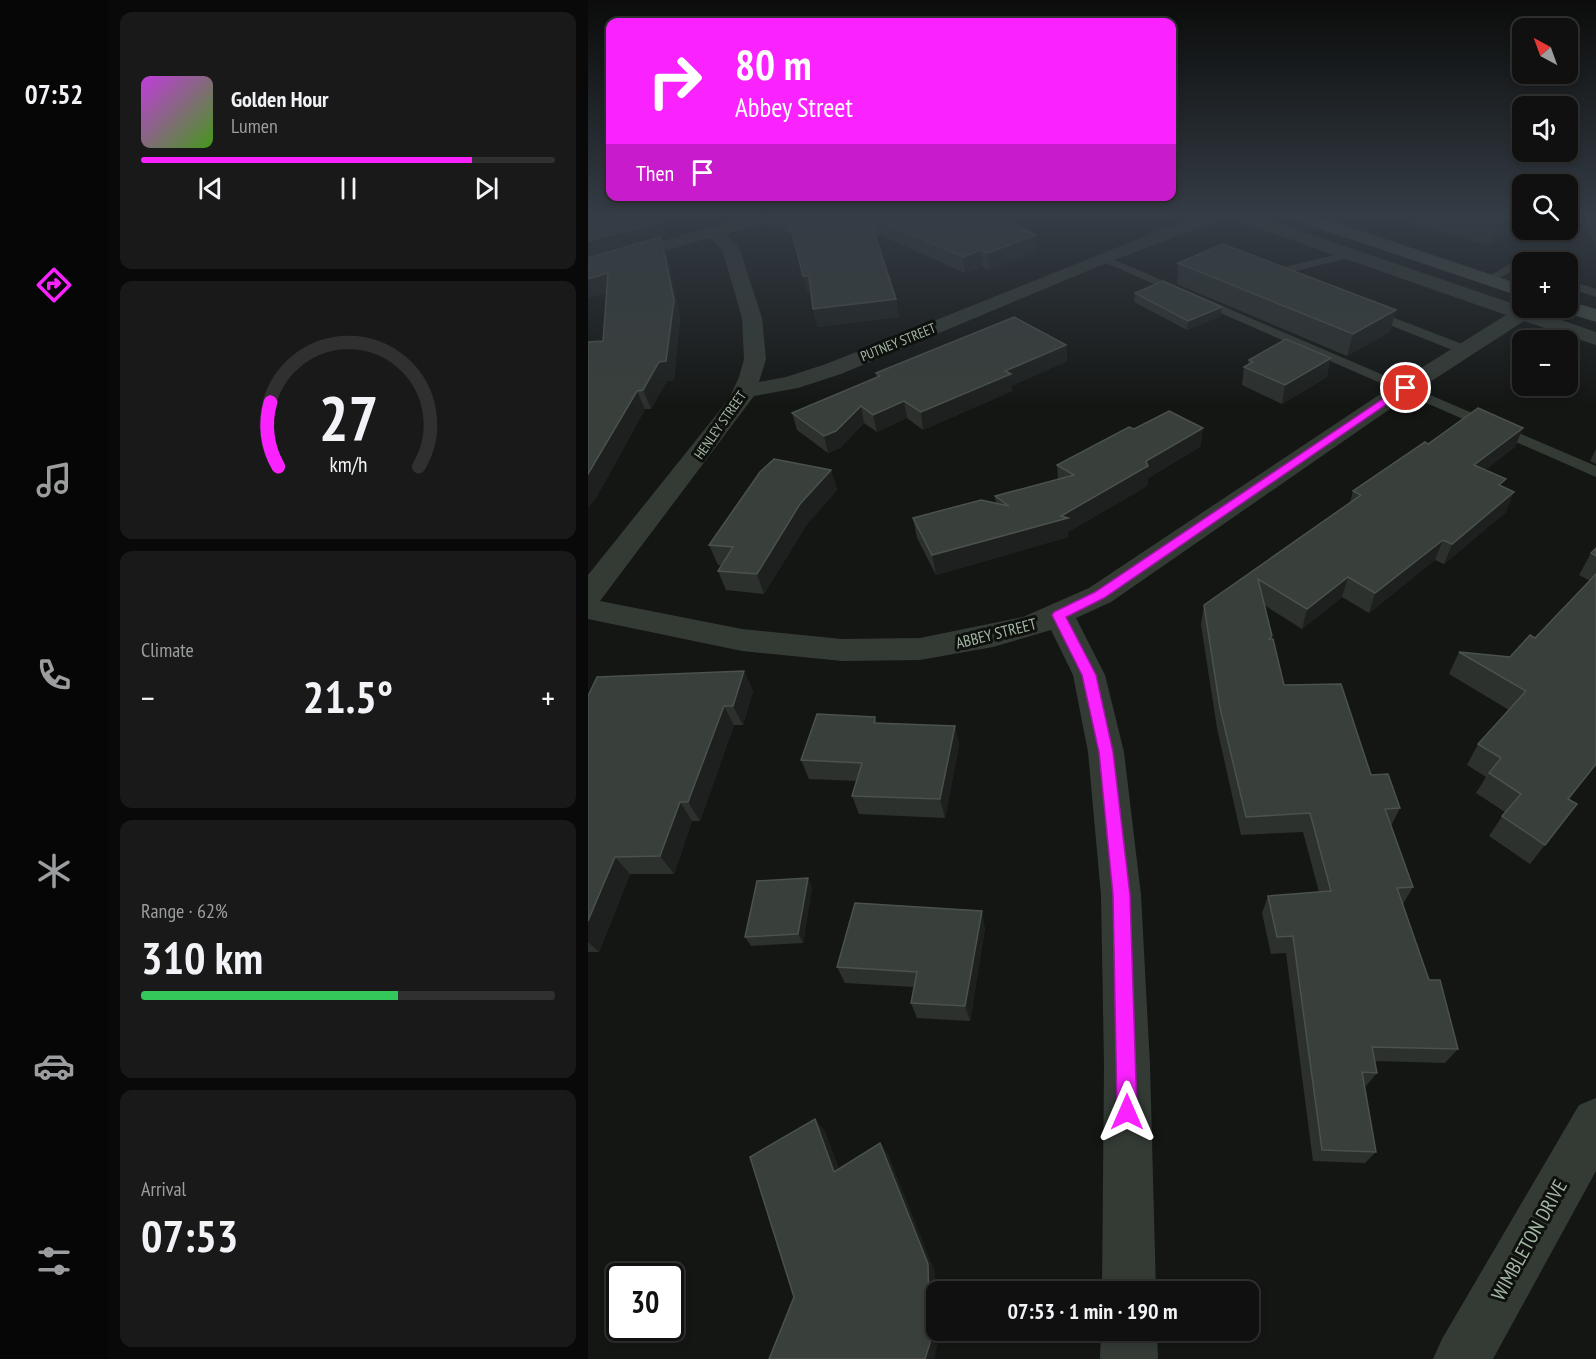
<!DOCTYPE html>
<meta charset="utf-8">
<style>
body{margin:0;font-family:"PT Sans Narrow",sans-serif;background:#181918;color:#f1f3f6;height:100vh;display:flex;flex-direction:column;font-size:22px;white-space:nowrap}
*{box-sizing:border-box;margin:0}
p{font-size:20px;color:#9b9d9e}
.icon{flex:none;width:33px;height:33px;fill:none;stroke:currentColor;stroke-width:2;stroke-linecap:round;stroke-linejoin:round}
.map{position:relative;flex:1;overflow:hidden}
.sheet{display:flex;flex-direction:column;gap:12px;padding:12px;background:#080908;width:480px}
.sheet>*{flex:none}
.guide{position:absolute;left:18px;top:18px;width:570px;height:183px;border-radius:12px;box-shadow:0 3px 9px #0003,0 0 0 2px #2f302f;background:#fa22ff;color:#fff;overflow:hidden}
.needle{width:39px;rotate:319deg}
.buttons{position:absolute;left:924px;top:18px;display:grid;gap:12px}
.buttons a{display:grid;place-items:center;width:66px;height:66px;border-radius:12px;background:#0f100f;box-shadow:0 3px 9px #0003,0 0 0 2px #2f302f;font-size:30px}
.speed{position:absolute;left:18px;top:1263px;display:flex;gap:12px;font-size:30px;font-weight:700;text-align:center}
.speed>*{display:grid;place-content:center;width:78px;height:78px;border-radius:50%;background:#0f100f;box-shadow:0 3px 9px #0003,0 0 0 2px #2f302f;line-height:1}
.speed .limit{border:3px solid #111;border-radius:9px;background:#fff;color:#111}
.pin{position:absolute;display:grid;place-items:center;width:51px;height:51px;color:#fff;margin:-26px;border:3px solid #fff;border-radius:50%;box-shadow:0 2px 6px #0007}
.me{position:absolute;width:66px;margin:-33px;rotate:0deg;stroke-linejoin:round;filter:drop-shadow(0 0 4px #0008)}
.turn{display:flex;align-items:center;gap:21px;height:126px;padding:0 30px;font-size:27px}
.turn .icon{width:78px;height:78px;stroke-width:2.5}
.turn b{display:block;font-size:42px;line-height:51px}
.then{display:flex;align-items:center;height:57px;padding:0 30px;background:#0003;gap:12px;font-size:22px}
.big{font-size:45px;font-weight:700;line-height:1.1}
.sheet .widget{flex:1;display:flex;flex-direction:column;justify-content:center;gap:9px;min-width:0;padding:0 21px;border-radius:12px;background:#181918}
.sheet .dial{align-items:center;gap:0}
.dial svg{height:156px;overflow:visible;fill:none;stroke:#2f302f;stroke-width:7;stroke-linecap:round;text-anchor:middle}
.dial text{fill:#f1f3f6;stroke:none}
.song{display:flex;align-items:center;gap:18px}
.cover{width:72px;height:72px;border-radius:9px;background:linear-gradient(135deg,hsl(290 70% 55%),hsl(100 70% 35%))}
.played{height:6px;border-radius:3px;background:linear-gradient(90deg,#fa22ff 80%,#2f302f 80%)}
.keys{display:flex;justify-content:space-around;direction:ltr}
.heat{display:flex;justify-content:space-between;align-items:center;font-size:33px;direction:ltr}
.charge{height:9px;border-radius:4px;background:linear-gradient(90deg,#34c759 62%,#2f302f 0)}
.trip{position:absolute;left:338px;top:1281px;width:333px;height:60px;border-radius:12px;background:#0f100f;box-shadow:0 3px 9px #0003,0 0 0 2px #2f302f;font-weight:700;line-height:60px;text-align:center}
main{display:flex;flex:1;min-height:0}
.tabs{display:flex;flex-direction:column;width:108px;justify-content:space-around;align-items:center;background:#060606;color:#9b9d9e}
.tabs .icon{width:42px;height:42px}
.tabs .active{color:#fa22ff}
.tabs b{font-size:27px;color:#f1f3f6}
.map>svg:first-child{display:block}
.lines{fill:none;stroke-linecap:round;stroke-linejoin:round}
.lane{fill:#343b35;fill-rule:evenodd}
.street{fill:#343b35;fill-rule:evenodd}
.secondary{fill:#424b43;fill-rule:evenodd}
.wall{fill:#2c312e}
.shaded-wall{fill:#1d201e}
.building{fill:#393f3b;stroke:#4a524b;stroke-width:1.5}
.route{fill:#fa22ff;stroke:#a216a6;stroke-width:1.5}
.labels{text-anchor:middle;dominant-baseline:central;stroke-width:6;stroke-linejoin:round;paint-order:stroke}
.far-street-label{font-size:14px;fill:#a4b7a4;stroke:#0f110f}
.street-label{font-size:16px;fill:#a4b7a4;stroke:#0f110f}
.near-street-label{font-size:20px;fill:#a4b7a4;stroke:#0f110f}
</style>
<main>
<nav class="tabs">
<b>07:52</b>
<svg class="icon active" aria-label="directions" viewBox="0 0 24 24"><path d="M12 3l9 9-9 9-9-9zM9 14v-3h6M13 9l2 2-2 2"/></svg>
<svg class="icon" aria-label="music" viewBox="0 0 24 24"><path d="M9 18V5l10-2v13"/><circle cx="6" cy="18" r="3"/><circle cx="16" cy="16" r="3"/></svg>
<svg class="icon" aria-label="phone" viewBox="0 0 24 24"><path d="M5 4h4l2 5-3 2q2 4 5 5l2-3 5 2v4C11 20 4 13 5 4z"/></svg>
<svg class="icon" aria-label="climate" viewBox="0 0 24 24"><path d="M12 3v18M4 7l16 10M4 17L20 7"/></svg>
<svg class="icon" aria-label="car" viewBox="0 0 24 24"><path d="M5 17H2v-5l4-1 3-4h7l3 4 3 1v5h-3M9 17h6M6 11h13"/><circle cx="7" cy="17" r="2"/><circle cx="17" cy="17" r="2"/></svg>
<svg class="icon" aria-label="filters" viewBox="0 0 24 24"><path d="M4 7h16M4 17h16"/><circle cx="9" cy="7" r="2"/><circle cx="15" cy="17" r="2"/></svg>
</nav>
<section class="sheet">
<div class="widget">
<div class="song"><i class="cover"></i><div><b>Golden Hour</b><p>Lumen</p></div></div>
<div class="played"></div>
<div class="keys"><svg class="icon" aria-label="previous" viewBox="0 0 24 24"><path d="M18 5L8 12l10 7zM5 5v14"/></svg><svg class="icon" aria-label="pause" viewBox="0 0 24 24"><path d="M8 5v14M16 5v14"/></svg><svg class="icon" aria-label="next" viewBox="0 0 24 24"><path d="M6 5l10 7-10 7zM19 5v14"/></svg></div>
</div>
<div class="widget dial"><svg viewBox="0 0 100 80">
<path d="M14 69A42 42 0 1 1 86 69"/>
<path d="M14 69A42 42 0 0 1 10 36" stroke="#fa22ff"/>
<text x="50" y="56" font-size="32" font-weight="700">27</text>
<text x="50" y="72" font-size="11">km/h</text>
</svg></div>
<div class="widget"><p>Climate</p>
<div class="heat"><a>−</a><b class="big">21.5°</b><a>+</a></div>
</div>
<div class="widget"><p>Range · 62%</p><b class="big">310 km</b><div class="charge"></div></div>
<div class="widget"><p>Arrival</p><b class="big">07:53</b></div>
</section>
<div class="map">
<svg width="1008" height="1359" viewBox="0 0 1008 1359">
<rect width="100%" height="100%" fill="#141614"/>
<g class="lines">
<g class="lane">
<polygon points="764,251 770,254 768,256 708,271 705,274 707,278 720,283 720,289 712,289 698,283 693,273 700,266"/>
<polygon points="515,255 1008,466 1008,477 511,260 509,258"/>
<polygon points="925,262 934,265 934,272 926,270 900,284 894,280"/>
<polygon points="980,280 1008,289 1008,297 980,288"/>
<polygon points="778,307 882,347 884,350 882,353 872,353 774,314 772,311"/>
</g>
<g class="street">
<polygon points="162,216 188,216 186,220 137,234 151,247 174,318 178,359 171,382 198,377 238,364 583,226 610,216 634,216 632,220 521,262 253,374 210,388 166,396 12,601 154,629 254,639 332,638 435,617 501,588 809,383 918,315 646,220 644,216 668,216 932,306 934,305 934,308 953,308 950,312 1008,332 1008,345 936,321 825,393 523,602 488,618 517,675 536,752 553,895 562,1065 568,1292 514,1292 516,1065 513,895 500,752 485,675 463,630 405,647 332,660 254,661 154,651 0,619 0,575 141,399 151,377 156,359 154,318 134,249 121,238 0,274 0,262"/>
<polygon points="1008,1098 1008,1171 905,1359 845,1359 854,1339 991,1105"/>
<polygon points="513,1330 569,1330 570,1359 512,1359"/>
</g>
<g class="secondary">
<polygon points="704,216 729,216 934,285 934,297 706,220"/>
<polygon points="980,301 1008,309 1008,322 973,311 970,308 980,308"/>
</g>
</g>
<g class="wall">
<polygon points="0,216 73,224 76,238 74,239 79,253 92,317 86,380 79,381 63,409 57,409 8,498 18,293 0,298"/>
<polygon points="180,216 412,216 449,251 401,270 395,267 377,273 287,233 311,317 230,327 225,309 223,293 219,293 205,235 182,224"/>
<polygon points="801,216 934,216 902,246"/>
<polygon points="995,216 1008,216 1008,248"/>
<polygon points="590,263 802,332 759,356 589,284"/>
<polygon points="547,293 633,316 599,330 546,302"/>
<polygon points="478,345 479,361 423,386 424,391 335,430 319,418 289,432 276,423 252,448 240,453 209,430 204,413 289,378 288,373"/>
<polygon points="661,360 739,377 694,404 654,385 656,367 660,364"/>
<polygon points="615,428 612,447 560,478 559,486 480,532 480,537 348,575 329,538 325,518 408,503 407,496 470,479 469,465 546,429"/>
<polygon points="840,444 927,447 897,470 915,487 918,512 856,564 847,560 781,613 754,597 714,629 676,605 683,639 696,685 783,775 812,808 803,826 825,887 815,904 841,980 870,1049 857,1063 786,1061 789,1073 778,1086 776,1086 788,1152 777,1163 725,1161 698,953 683,954 674,913 680,896 731,892 715,832 653,835 629,728 613,625 616,605 762,503 765,491"/>
<polygon points="1008,449 1008,464 1002,461"/>
<polygon points="243,470 249,490 219,524 176,594 138,590 130,571 133,565 130,565 121,545"/>
<polygon points="1008,548 1008,764 981,799 989,804 942,864 901,836 917,812 888,793 898,777 879,765 890,744 921,710 861,674 871,652 922,657 947,638 1002,581 991,575 1003,553"/>
<polygon points="156,671 165,691 155,725 146,725 112,821 104,821 86,874 42,874 11,952 0,952 0,696"/>
<polygon points="287,717 289,723 367,726 371,745 357,818 271,814 264,796 268,781 221,779 213,760"/>
<polygon points="224,887 215,943 163,946 157,937"/>
<polygon points="397,928 382,1021 329,1018 323,1003 326,987 257,983 249,967"/>
</g>
<g class="shaded-wall">
<polygon points="69,216 104,216 73,224 76,238 74,239 79,253 92,317 86,380 79,381 63,409 55,390 86,300 0,260 0,241"/>
<polygon points="923,216 934,216 934,228 902,246 910,223"/>
<polygon points="448,235 449,251 401,270 400,253"/>
<polygon points="393,250 395,267 377,273 375,257"/>
<polygon points="20,273 27,290 0,298 0,279"/>
<polygon points="215,276 221,276 225,293 219,293"/>
<polygon points="308,299 311,317 230,327 225,309"/>
<polygon points="634,307 633,316 599,330 600,321"/>
<polygon points="808,310 802,332 759,356 765,334"/>
<polygon points="478,345 479,361 423,386 424,391 335,430 333,412 417,371"/>
<polygon points="743,358 739,377 694,404 697,385"/>
<polygon points="49,391 57,409 8,498 0,508 0,474"/>
<polygon points="316,401 319,418 289,432 285,415"/>
<polygon points="273,406 276,423 252,448 240,453 236,436"/>
<polygon points="615,428 612,447 560,478 559,486 480,532 480,537 348,575 344,555 473,516 558,461"/>
<polygon points="935,428 927,447 879,484 886,465"/>
<polygon points="243,470 249,490 219,524 176,594 169,574 212,504"/>
<polygon points="926,492 918,512 856,564 864,544"/>
<polygon points="855,540 847,560 781,613 787,593"/>
<polygon points="760,577 754,597 714,629 719,609"/>
<polygon points="156,671 165,691 155,725 145,706"/>
<polygon points="136,706 146,725 112,821 100,802"/>
<polygon points="367,726 371,745 357,818 352,799"/>
<polygon points="1008,764 997,779 965,819 980,799"/>
<polygon points="92,802 104,821 86,874 72,856"/>
<polygon points="27,857 42,874 11,952 0,942 0,921"/>
<polygon points="220,878 224,887 215,943 210,934"/>
<polygon points="394,911 397,928 382,1021 377,1006"/>
<polygon points="227,1119 237,1131 256,1182 246,1172"/>
<polygon points="292,1143 300,1154 347,1272 348,1330 349,1330 349,1347 346,1359 337,1359"/>
</g>
<g class="building">
<polygon points="0,216 69,216 70,222 0,241"/>
<polygon points="194,216 281,216 308,299 225,309 221,276 215,276 201,220"/>
<polygon points="282,216 412,216 448,235 400,253 393,250 375,257"/>
<polygon points="886,216 923,216 910,223"/>
<polygon points="73,237 86,300 78,361 71,362 55,390 49,391 0,474 0,342 15,341 20,273 0,279 0,258"/>
<polygon points="635,244 808,310 765,334 590,263"/>
<polygon points="575,281 634,307 600,321 547,293"/>
<polygon points="426,317 478,345 417,371 423,374 333,412 316,401 285,415 273,406 248,431 236,436 204,413 292,376 288,373"/>
<polygon points="698,339 743,358 697,385 656,367 665,362 661,360"/>
<polygon points="890,408 935,428 886,465 918,479 911,485 926,492 864,544 855,540 787,593 760,577 719,609 670,579 684,636 681,639 685,639 696,685 753,684 783,775 800,774 812,808 797,809 825,887 809,888 841,980 852,980 870,1049 784,1047 789,1073 774,1072 788,1152 734,1150 705,936 689,937 680,896 743,891 722,813 658,817 632,708 616,605 773,495 765,491 837,442 840,444"/>
<polygon points="581,411 615,428 558,461 560,466 473,516 480,518 344,555 325,518 393,500 421,506 407,496 486,475 469,465 541,427 546,429"/>
<polygon points="186,459 243,470 212,504 169,574 130,571 145,547 121,545 172,472"/>
<polygon points="1008,548 1008,556 1003,553"/>
<polygon points="1008,574 1008,764 980,799 989,804 957,845 914,816 933,794 901,773 913,758 890,744 938,691 871,652 922,657 942,635 947,638"/>
<polygon points="156,671 145,706 136,706 100,802 92,802 72,856 27,857 0,921 0,696 9,677"/>
<polygon points="229,714 287,717 286,723 367,726 352,799 264,796 274,763 213,760"/>
<polygon points="220,878 210,934 157,937 169,881"/>
<polygon points="267,903 394,911 377,1006 323,1003 329,972 249,967"/>
<polygon points="227,1119 246,1172 292,1143 340,1264 342,1343 337,1359 181,1359 206,1297 162,1157"/>
</g>
<linearGradient id="sky" x2="0" y2="1"><stop stop-color="#0b0c0b"/><stop offset="0.53" stop-color="#343c45"/><stop offset="1" stop-color="#343c45" stop-opacity="0"/></linearGradient>
<rect width="1008" height="406" fill="url(#sky)"/>
<polygon class="route" points="814,386 822,388 516,598 478,617 508,675 525,752 542,895 549,1112 546,1119 539,1122 532,1119 529,1112 525,895 511,752 494,675 464,615 466,612 507,592"/>
<g class="labels">
<g class="far-street-label">
<text transform="translate(310 342) rotate(-22)">PUTNEY STREET</text>
<text transform="translate(132 425) rotate(-55)">HENLEY STREET</text>
</g>
<g class="street-label">
<text transform="translate(408 633) rotate(-14)">ABBEY STREET</text>
</g>
<g class="near-street-label">
<text transform="translate(941 1240) rotate(-61)">WIMBLETON DRIVE</text>
</g>
</g>
</svg>
<div class="buttons">
<a><svg class="needle" viewBox="-14 -14 28 28"><path d="M0-13l5 13h-10z" fill="#e53935"/><path d="M0 13l5-13h-10z" fill="#9b9d9e"/></svg></a>
<a><svg class="icon" aria-label="sound" viewBox="0 0 24 24"><path d="M4 9h4l5-4v14l-5-4H4zM17 9q2 3 0 6"/></svg></a>
<a><svg class="icon" aria-label="search" viewBox="0 0 24 24"><circle cx="10" cy="10" r="6"/><path d="M15 15l6 6"/></svg></a>
<a>+</a>
<a>−</a>
</div>
<div class="speed"><div class="limit">30</div></div>
<div class="pin" style="left:818px;top:388px;background:#d93025"><svg class="icon" aria-label="arrive" viewBox="0 0 24 24"><path d="M6 21V4h12l-3 4 3 4H6"/></svg></div>
<svg class="me" style="left:539px;top:1112px" viewBox="-20 -20 40 40"><path d="M0-17L14 15 0 8-14 15z" fill="#fa22ff" stroke="#fff" stroke-width="4"/></svg>
<div class="trip">07:53 · 1 min · 190 m</div>
<div class="guide">
<div class="turn"><svg class="icon" aria-label="right" viewBox="0 0 24 24"><path d="M7 20v-9h11M14 6l5 5-5 5"/></svg><div><b>80 m</b>Abbey Street</div></div>
<div class="then">Then<svg class="icon" aria-label="arrive" viewBox="0 0 24 24"><path d="M6 21V4h12l-3 4 3 4H6"/></svg></div>
</div>
</div>
</main>
